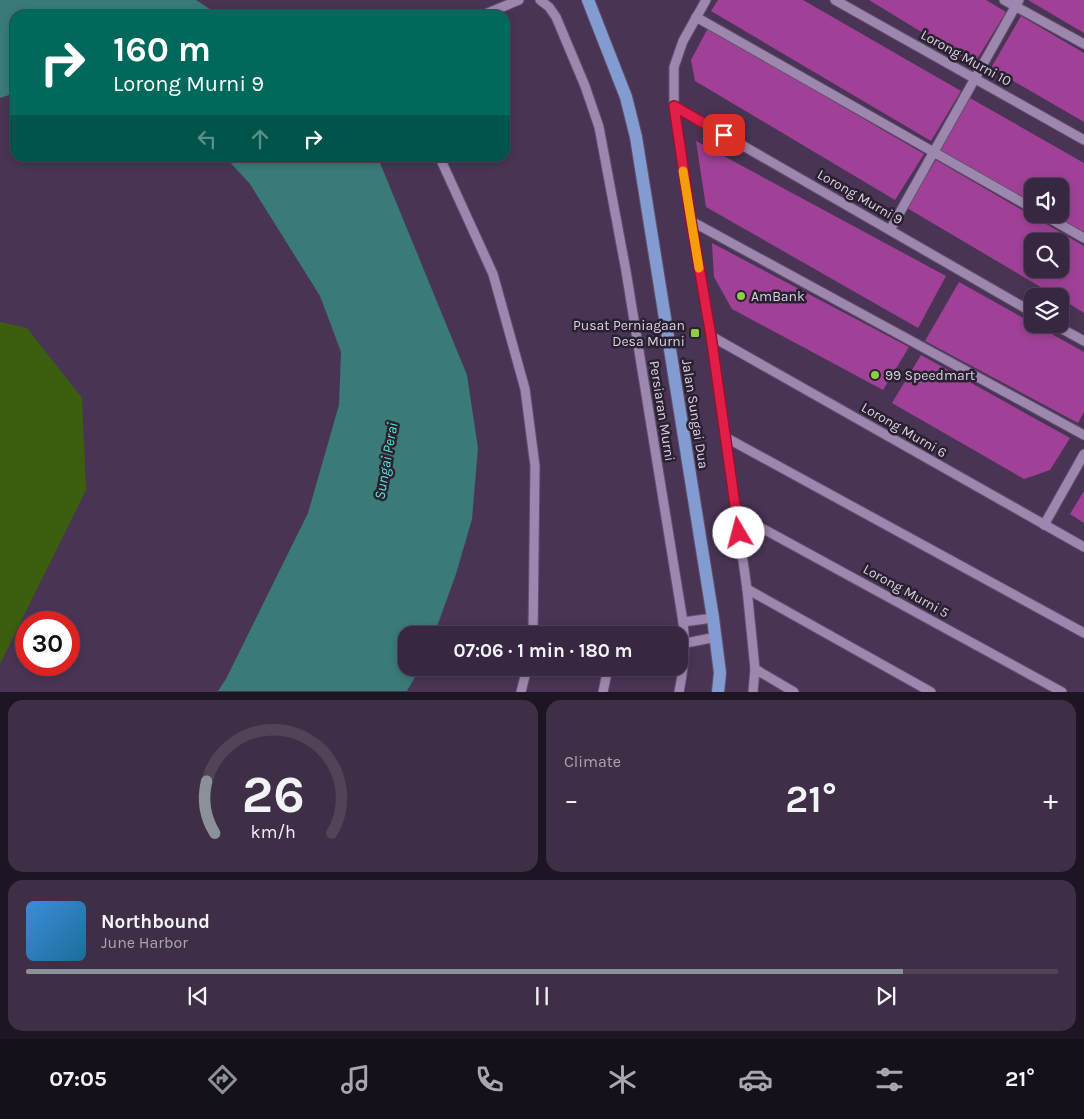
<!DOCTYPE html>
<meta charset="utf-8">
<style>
body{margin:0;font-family:Karla,sans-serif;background:#3e2f47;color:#f1f3f6;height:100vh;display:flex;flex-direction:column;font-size:19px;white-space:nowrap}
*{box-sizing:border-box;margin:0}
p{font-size:16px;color:#aaa5b1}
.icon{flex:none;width:28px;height:28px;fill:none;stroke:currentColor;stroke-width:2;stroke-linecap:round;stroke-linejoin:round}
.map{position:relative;height:692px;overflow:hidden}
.sheet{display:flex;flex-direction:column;gap:8px;padding:8px;background:#1e1523;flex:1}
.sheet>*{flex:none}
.top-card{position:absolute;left:10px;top:10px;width:500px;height:152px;border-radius:15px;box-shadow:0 2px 8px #0003,0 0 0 1px #514459;background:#00695c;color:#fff;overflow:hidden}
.tools{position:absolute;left:1024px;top:178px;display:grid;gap:10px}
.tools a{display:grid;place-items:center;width:45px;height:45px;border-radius:10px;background:#372740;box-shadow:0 2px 8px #0003,0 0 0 1px #514459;font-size:25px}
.speed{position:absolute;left:15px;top:611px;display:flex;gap:10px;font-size:25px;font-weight:700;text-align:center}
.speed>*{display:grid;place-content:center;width:65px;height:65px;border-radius:50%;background:#372740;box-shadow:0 2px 8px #0003,0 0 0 1px #514459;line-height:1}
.speed .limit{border:8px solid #d22;background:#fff;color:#111}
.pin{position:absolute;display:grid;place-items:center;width:42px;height:42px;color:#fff;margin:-21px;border-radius:10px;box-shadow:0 2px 8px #0006}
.me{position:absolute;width:55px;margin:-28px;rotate:352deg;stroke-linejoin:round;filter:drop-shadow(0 0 4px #0008)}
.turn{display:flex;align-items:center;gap:18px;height:105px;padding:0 20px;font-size:22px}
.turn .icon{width:65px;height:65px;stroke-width:2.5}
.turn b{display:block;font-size:35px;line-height:42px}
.lanes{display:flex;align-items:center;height:48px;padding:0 20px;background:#0003;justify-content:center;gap:25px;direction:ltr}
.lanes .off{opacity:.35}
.big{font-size:38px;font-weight:700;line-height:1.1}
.sheet .widget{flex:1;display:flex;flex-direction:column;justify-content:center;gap:8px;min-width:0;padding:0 18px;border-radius:15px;background:#3e2f47}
.sheet .dial{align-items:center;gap:0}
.dial svg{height:130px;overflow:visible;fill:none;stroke:#514459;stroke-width:7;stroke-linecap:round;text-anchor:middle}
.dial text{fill:#f1f3f6;stroke:none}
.song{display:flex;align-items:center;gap:15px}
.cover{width:60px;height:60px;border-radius:8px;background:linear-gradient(135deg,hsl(210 70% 55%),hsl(200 70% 35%))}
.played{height:5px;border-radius:2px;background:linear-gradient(90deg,#8c9099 85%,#514459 85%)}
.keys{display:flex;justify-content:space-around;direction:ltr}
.heat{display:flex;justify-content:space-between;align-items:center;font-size:28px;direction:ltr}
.sheet .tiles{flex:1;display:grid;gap:8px;grid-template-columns:1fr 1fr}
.widget:last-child{grid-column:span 2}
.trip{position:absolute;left:398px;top:626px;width:290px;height:50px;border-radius:15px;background:#372740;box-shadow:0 2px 8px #0003,0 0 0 1px #514459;font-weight:700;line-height:50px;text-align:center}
.tabs{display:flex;height:80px;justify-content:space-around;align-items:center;background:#16101a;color:#aaa5b1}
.tabs .icon{width:35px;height:35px}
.tabs .selected{color:#8c9099}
.tabs b{font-size:22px;color:#f1f3f6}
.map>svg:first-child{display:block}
.green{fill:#3b5e0f}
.water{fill:#3a7a77}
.building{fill:#a04197;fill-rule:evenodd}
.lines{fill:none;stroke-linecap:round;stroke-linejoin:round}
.minor-casing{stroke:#62516d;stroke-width:11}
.major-casing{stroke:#62516d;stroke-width:14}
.minor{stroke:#9e87ae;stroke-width:9}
.major{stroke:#829cd1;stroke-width:12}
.route-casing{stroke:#92132f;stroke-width:12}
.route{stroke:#e11d48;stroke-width:9}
.slow{stroke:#f59e0b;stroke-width:9}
.poi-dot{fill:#8cce45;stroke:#2a2130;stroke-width:2}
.labels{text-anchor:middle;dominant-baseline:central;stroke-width:5;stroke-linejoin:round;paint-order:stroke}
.street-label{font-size:14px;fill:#dacee3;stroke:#2a2130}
.poi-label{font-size:14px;fill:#dacee3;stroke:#2a2130;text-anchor:start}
.water-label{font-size:15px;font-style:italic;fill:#5ce1dc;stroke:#2a2130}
</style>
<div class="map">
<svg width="1084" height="692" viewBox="0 0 1084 692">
<rect width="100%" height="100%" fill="#493456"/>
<polygon class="green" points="0,322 27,328 82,398 86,490 0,664"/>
<g class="water">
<polygon points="0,0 196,0 219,15 15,15 15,93 0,98"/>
<polygon points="226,158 378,158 467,375 478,448 472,519 456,574 434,635 406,635 406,668 420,668 407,691 218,691 226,679 308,513 339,405 341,352 320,296 250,184"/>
</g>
<g class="building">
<polygon points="718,0 803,0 961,91 931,141 711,11"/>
<polygon points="869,0 986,0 1006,12 974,64"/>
<polygon points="1028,0 1084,0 1084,33"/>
<polygon points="1021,16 1084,53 1084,122 991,68"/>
<polygon points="708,28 924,154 895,200 695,81 691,60"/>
<polygon points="970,98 1084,163 1084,232 1051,214 1060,214 1060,186 1032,186 1032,203 940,150"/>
<polygon points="696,141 946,276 918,328 706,207"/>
<path d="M936 160 1084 246V313L1060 298V296H1056L907 208ZM1032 241H1060V269H1032Z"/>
<polygon points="712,243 909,347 883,390 732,309 714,277"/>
<polygon points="959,282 1084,352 1084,412 1078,423 925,341"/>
<polygon points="921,355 1070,438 1050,470 1024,479 892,403"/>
<polygon points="1084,491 1084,523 1070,514"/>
</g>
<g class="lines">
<g class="minor-casing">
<g id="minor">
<path d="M540 0 549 7 556 17 585 86 599 127 626 271 683 622C686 647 684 668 679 692"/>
<polyline points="706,0 683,41 674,67 674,106 691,221 711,336 747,589 755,669 753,692"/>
<polyline points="835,0 1084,140"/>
<polyline points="1004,0 1084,44"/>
<polyline points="483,15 519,0"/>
<polyline points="696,17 1032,208"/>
<polyline points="674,106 1032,312"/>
<polyline points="440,158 493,274 525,389 535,466 533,635"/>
<polyline points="1042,214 1084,238"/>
<polyline points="691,221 1084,435"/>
<polyline points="890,230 1019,0"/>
<polyline points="1053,324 1084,341"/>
<polyline points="711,336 1084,547"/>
<polyline points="725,437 1084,633"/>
<polyline points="736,514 1062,692"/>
<polyline points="1044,525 1084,454"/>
<polyline points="747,589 931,692"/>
<polyline points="683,622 713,618"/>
<polyline points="686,643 716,637"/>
<polyline points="755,669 794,692"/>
<polyline points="521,692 527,668"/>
<polyline points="603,692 608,668"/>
</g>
</g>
<g class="major-casing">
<polyline id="major" points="588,0 626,97 636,137 713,618 720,673 718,692"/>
</g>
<use href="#minor" class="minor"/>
<use href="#major" class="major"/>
</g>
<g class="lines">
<g class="route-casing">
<polyline id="route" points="724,135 674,106 691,221 711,336 739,533"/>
</g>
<use href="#route" class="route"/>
<polyline class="slow" points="683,171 699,268"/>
</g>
<g class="poi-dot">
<circle cx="741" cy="296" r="5"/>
<rect x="690" y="328" width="10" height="10" rx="2.5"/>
<circle cx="875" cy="375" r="5"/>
</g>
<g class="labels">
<g class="street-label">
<text transform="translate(966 58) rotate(29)">Lorong Murni 10</text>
<text transform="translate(860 197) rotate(30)">Lorong Murni 9</text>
<text transform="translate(662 411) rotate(81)">Persiaran Murni</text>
<text transform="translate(695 414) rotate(81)">Jalan Sungai Dua</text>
<text transform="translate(904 430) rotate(30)">Lorong Murni 6</text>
<text transform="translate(906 591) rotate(29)">Lorong Murni 5</text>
</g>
<g class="poi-label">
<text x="751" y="296">AmBank</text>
<text x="685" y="325" text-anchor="end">Pusat Perniagaan<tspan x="685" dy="16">Desa Murni</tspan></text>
<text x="885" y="375">99 Speedmart</text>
</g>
<g class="water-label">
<text transform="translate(386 461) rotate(-80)">Sungai Perai</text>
</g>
</g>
</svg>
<div class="tools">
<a><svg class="icon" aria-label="sound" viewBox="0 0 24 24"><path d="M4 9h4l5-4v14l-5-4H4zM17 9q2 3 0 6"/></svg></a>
<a><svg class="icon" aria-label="search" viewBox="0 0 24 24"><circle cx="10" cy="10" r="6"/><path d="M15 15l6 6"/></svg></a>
<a><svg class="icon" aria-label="layers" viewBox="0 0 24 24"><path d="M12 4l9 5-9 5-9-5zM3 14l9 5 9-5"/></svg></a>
</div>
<div class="speed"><div class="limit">30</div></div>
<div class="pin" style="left:724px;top:135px;background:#d93025"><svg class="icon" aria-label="arrive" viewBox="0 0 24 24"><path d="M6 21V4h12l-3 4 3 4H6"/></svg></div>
<svg class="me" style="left:739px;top:533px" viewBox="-20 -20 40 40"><circle r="19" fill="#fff"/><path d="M0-13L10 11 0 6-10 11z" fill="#e11d48"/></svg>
<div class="trip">07:06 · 1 min · 180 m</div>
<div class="top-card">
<div class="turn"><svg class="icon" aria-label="right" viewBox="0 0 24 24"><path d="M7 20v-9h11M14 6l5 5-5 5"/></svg><div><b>160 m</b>Lorong Murni 9</div></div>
<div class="lanes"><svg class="icon off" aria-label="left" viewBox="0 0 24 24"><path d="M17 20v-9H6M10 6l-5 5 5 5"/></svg><svg class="icon off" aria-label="ahead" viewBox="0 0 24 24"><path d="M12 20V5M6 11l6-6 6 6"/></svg><svg class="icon" aria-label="right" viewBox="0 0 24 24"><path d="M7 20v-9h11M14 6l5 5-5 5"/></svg></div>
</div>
</div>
<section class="sheet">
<div class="tiles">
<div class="widget dial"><svg viewBox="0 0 100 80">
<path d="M14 69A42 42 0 1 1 86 69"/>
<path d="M14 69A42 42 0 0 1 9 37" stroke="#8c9099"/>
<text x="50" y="56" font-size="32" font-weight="700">26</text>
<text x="50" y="72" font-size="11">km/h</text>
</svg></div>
<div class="widget"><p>Climate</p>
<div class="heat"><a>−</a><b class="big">21°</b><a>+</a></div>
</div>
<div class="widget">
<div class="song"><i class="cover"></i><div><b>Northbound</b><p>June Harbor</p></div></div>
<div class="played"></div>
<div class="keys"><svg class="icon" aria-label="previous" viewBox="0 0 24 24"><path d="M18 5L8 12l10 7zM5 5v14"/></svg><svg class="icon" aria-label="pause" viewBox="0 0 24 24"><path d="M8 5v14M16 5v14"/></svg><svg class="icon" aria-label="next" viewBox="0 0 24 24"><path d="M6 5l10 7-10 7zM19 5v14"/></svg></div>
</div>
</div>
</section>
<nav class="tabs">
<b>07:05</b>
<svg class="icon selected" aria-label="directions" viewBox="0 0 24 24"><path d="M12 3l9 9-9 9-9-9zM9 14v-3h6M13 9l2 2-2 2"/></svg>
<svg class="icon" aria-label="music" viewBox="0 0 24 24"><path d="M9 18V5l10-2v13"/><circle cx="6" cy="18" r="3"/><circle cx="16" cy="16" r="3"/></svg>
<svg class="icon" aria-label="phone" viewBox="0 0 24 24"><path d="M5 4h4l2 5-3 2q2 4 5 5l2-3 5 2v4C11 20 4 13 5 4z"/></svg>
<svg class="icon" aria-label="climate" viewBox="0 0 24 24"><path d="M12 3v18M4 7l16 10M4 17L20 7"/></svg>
<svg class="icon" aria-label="car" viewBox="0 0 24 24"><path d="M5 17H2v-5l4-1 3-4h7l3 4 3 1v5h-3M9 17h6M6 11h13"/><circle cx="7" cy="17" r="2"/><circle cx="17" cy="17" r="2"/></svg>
<svg class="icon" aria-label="filters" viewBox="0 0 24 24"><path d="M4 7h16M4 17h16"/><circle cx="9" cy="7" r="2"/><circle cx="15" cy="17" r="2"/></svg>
<b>21°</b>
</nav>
